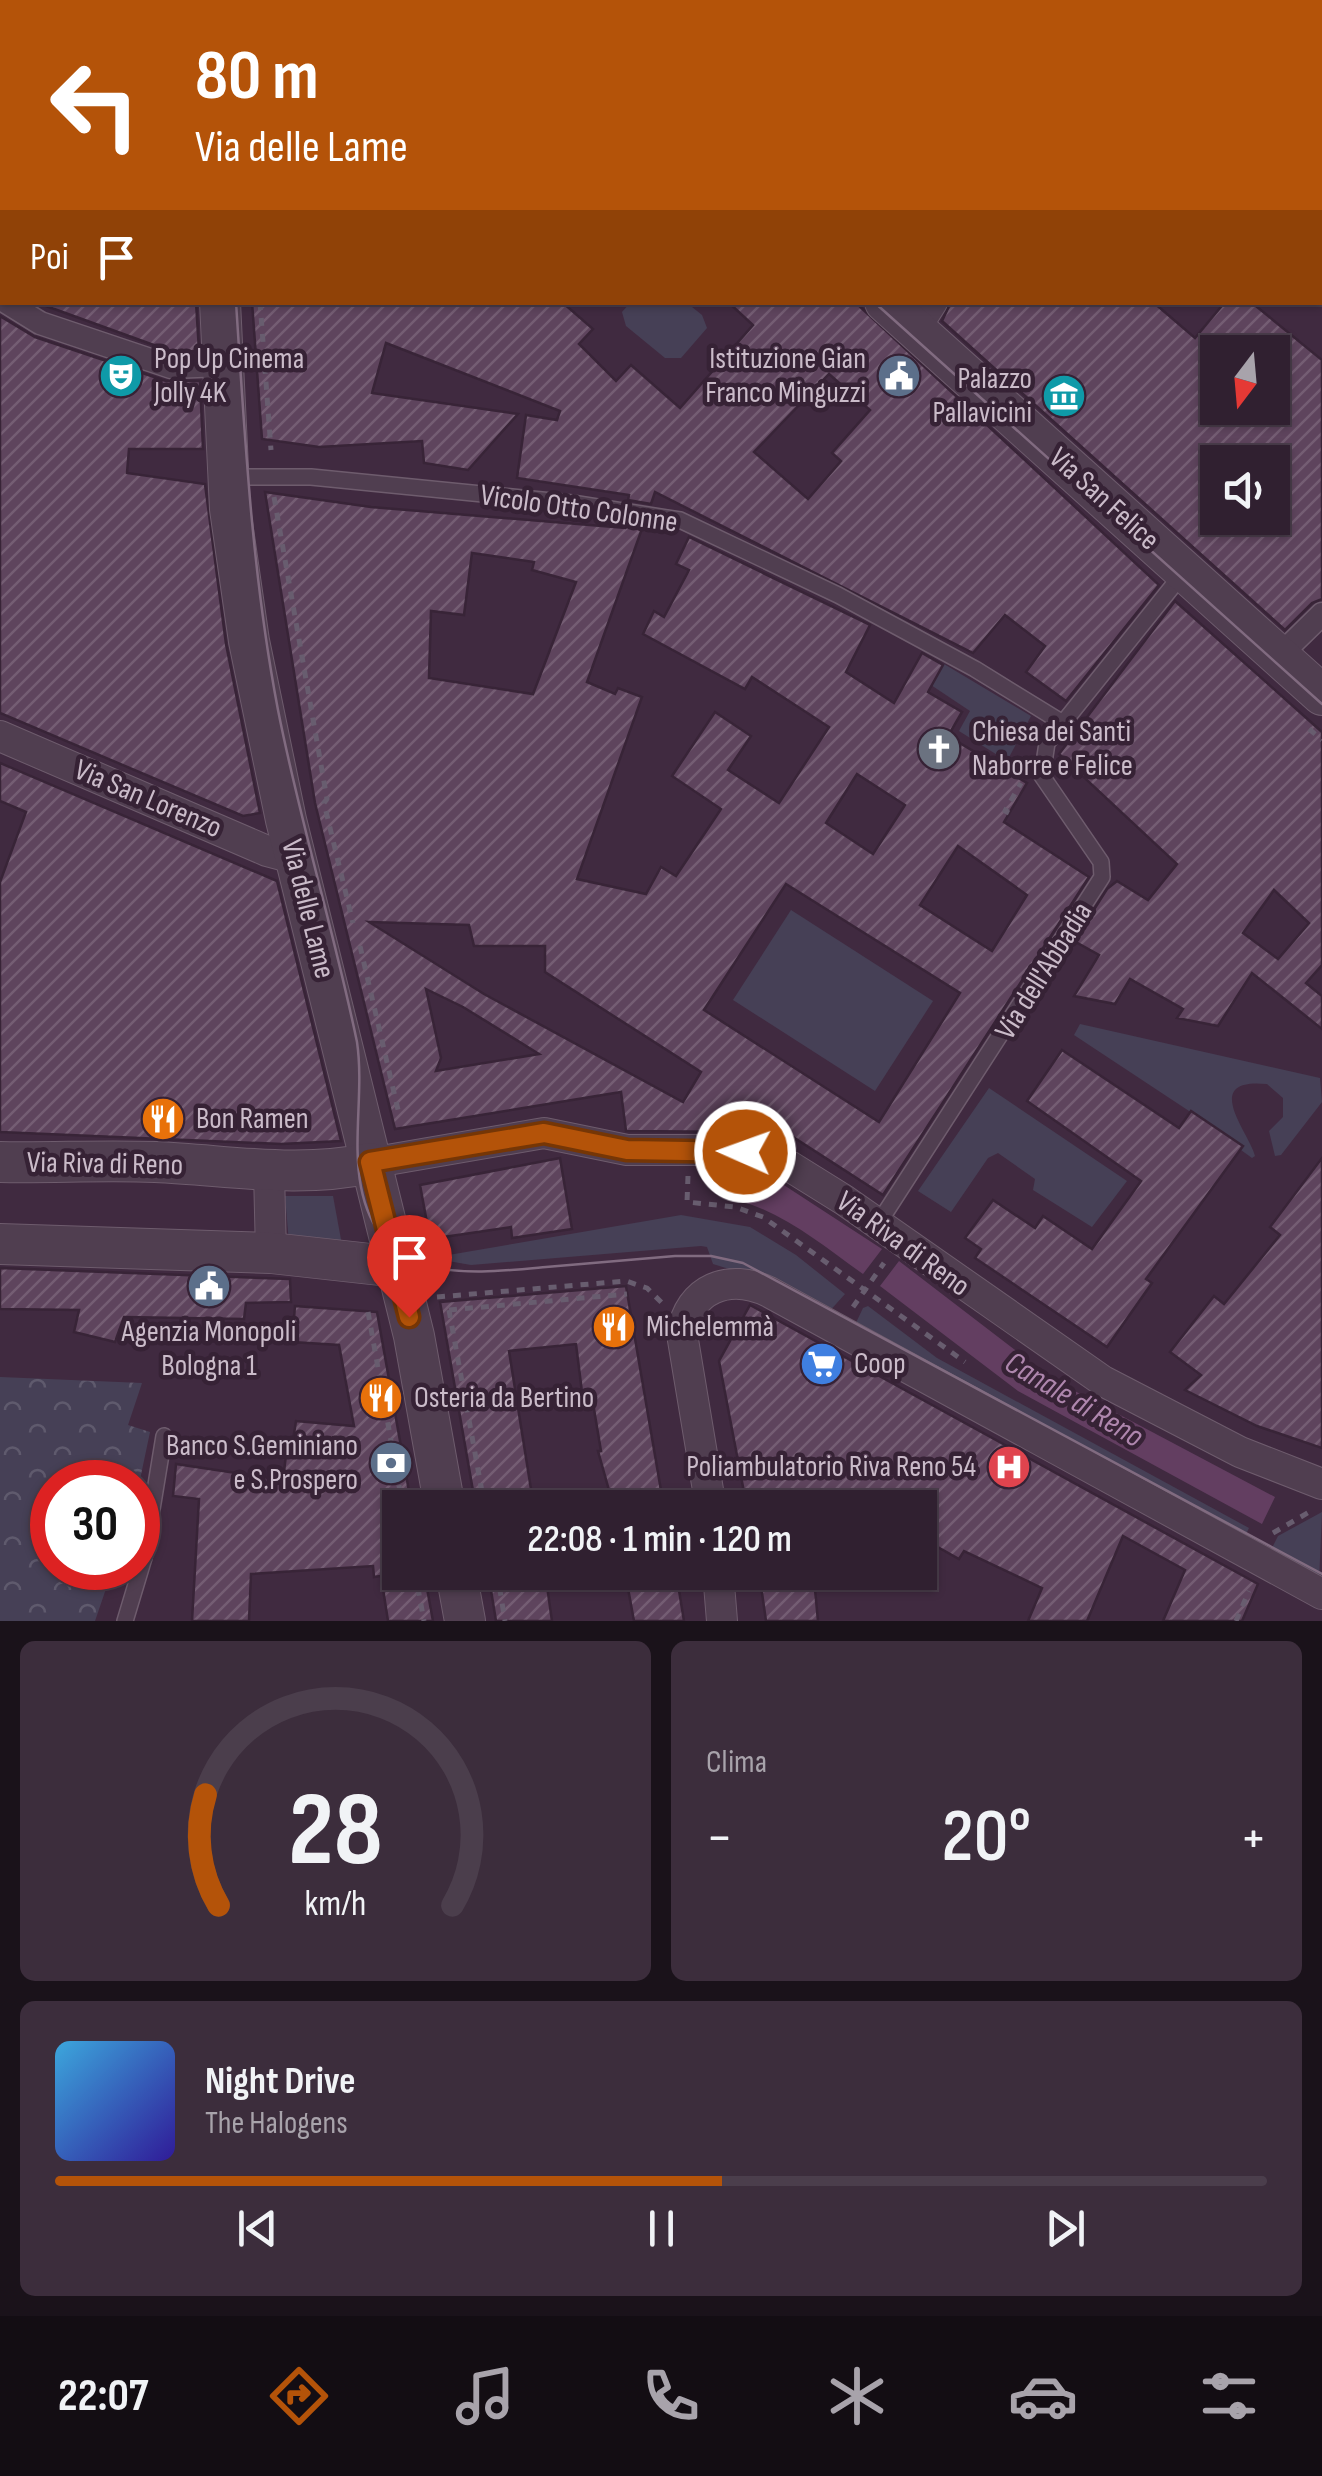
<!DOCTYPE html>
<html lang="it">
<meta charset="utf-8">
<style>
body{margin:0;font-family:"Sofia Sans Condensed",sans-serif;background:#3c2d3c;color:#f1f3f6;height:100vh;display:flex;flex-direction:column;font-size:38px;white-space:nowrap}
*{box-sizing:border-box;margin:0}
p{font-size:32px;color:#a8a3ab}
.icon{flex:none;width:55px;height:55px;fill:none;stroke:currentColor;stroke-width:2;stroke-linecap:round;stroke-linejoin:round}
.map{position:relative;height:1621px;overflow:hidden}
.sheet{display:flex;flex-direction:column;gap:20px;padding:20px;background:#1a121a;flex:1}
.sheet>*{flex:none}
.top-card{position:absolute;left:0px;top:0px;width:1322px;height:305px;box-shadow:0 2px 8px #0004,0 0 0 2px #4b3e4c;background:#b45309;color:#fff;overflow:hidden}
.needle{width:65px;rotate:196deg}
.fabs{position:absolute;left:1200px;top:335px;display:grid;gap:20px}
.fabs a{display:grid;place-items:center;width:90px;height:90px;border-radius:0px;background:#302030;box-shadow:0 2px 8px #0004,0 0 0 2px #4b3e4c;font-size:50px}
.speed{position:absolute;left:30px;top:1460px;display:flex;gap:20px;font-size:50px;font-weight:700;text-align:center}
.speed>*{display:grid;place-content:center;width:130px;height:130px;border-radius:50%;background:#302030;box-shadow:0 2px 8px #0004,0 0 0 2px #4b3e4c;line-height:1}
.speed .limit{border:15px solid #d22;background:#fff;color:#111}
.pin{position:absolute;display:grid;place-items:center;width:85px;height:85px;color:#fff;margin:-102px -42px;border-radius:50% 50% 50% 0;rotate:-45deg;box-shadow:0 0 10px #0007}
.pin .icon{rotate:45deg}
.me{position:absolute;width:110px;margin:-55px;rotate:272deg;stroke-linejoin:round;filter:drop-shadow(0 0 8px #0008)}
.turn{display:flex;align-items:center;gap:35px;height:210px;padding:0 30px;font-size:45px}
.turn .icon{width:130px;height:130px;stroke-width:2.5}
.turn b{display:block;font-size:70px;line-height:85px}
.then{display:flex;align-items:center;height:95px;padding:0 30px;background:#0003;gap:20px;font-size:38px}
.big{font-size:75px;font-weight:600;line-height:1.1}
.sheet .card{flex:1;display:flex;flex-direction:column;justify-content:center;gap:15px;min-width:0;padding:0 35px;border-radius:15px;background:#3c2d3c}
.sheet .dial{align-items:center;gap:0}
.dial svg{height:260px;overflow:visible;fill:none;stroke:#4b3e4c;stroke-width:7;stroke-linecap:round;text-anchor:middle}
.dial text{fill:#f1f3f6;stroke:none}
.song{display:flex;align-items:center;gap:30px}
.cover{width:120px;height:120px;border-radius:15px;background:linear-gradient(135deg,hsl(200 70% 55%),hsl(250 70% 35%))}
.played{height:10px;border-radius:5px;background:linear-gradient(90deg,#b45309 55%,#4b3e4c 55%)}
.keys{display:flex;justify-content:space-around;direction:ltr}
.heat{display:flex;justify-content:space-between;align-items:center;font-size:55px;direction:ltr}
.sheet .tiles{flex:1;display:grid;gap:20px;grid-template-columns:1fr 1fr}
.card:last-child{grid-column:span 2}
.trip{position:absolute;left:382px;top:1490px;width:555px;height:100px;border-radius:0px;background:#302030;box-shadow:0 2px 8px #0004,0 0 0 2px #4b3e4c;font-weight:600;line-height:100px;text-align:center}
.dock{display:flex;height:160px;justify-content:space-around;align-items:center;background:#130d13;color:#a8a3ab}
.dock .icon{width:70px;height:70px}
.dock .current{color:#b45309}
.dock b{font-size:45px;color:#f1f3f6}
.map>svg:first-child{display:block}
.grass{fill:#464056}
.park{fill:url(#park-crowns)}
.water{fill:#633e61}
.building{fill:url(#building-hatch);stroke:#382437;stroke-width:2.5;fill-rule:evenodd}
.lines{fill:none;stroke-linecap:round;stroke-linejoin:round}
.service-casing{stroke:#6e5c6d;stroke-width:18}
.pedestrian-casing{stroke:#6e5c6d;stroke-width:25}
.minor-casing{stroke:#6e5c6d;stroke-width:32}
.tertiary-casing{stroke:#6e5c6d;stroke-width:42}
.path{stroke:#685d6f;stroke-width:5;stroke-dasharray:8 8;stroke-linecap:butt}
.service{stroke:#503e50;stroke-width:15}
.pedestrian{stroke:#503e50;stroke-width:22}
.minor{stroke:#503e50;stroke-width:30}
.tertiary{stroke:#503e50;stroke-width:40}
.tram{stroke:#816b80;stroke-width:2.5}
.route-casing{stroke:#753606;stroke-width:25}
.route{stroke:#b45309;stroke-width:18}
.labels{text-anchor:middle;dominant-baseline:central;stroke-width:9;stroke-linejoin:round;paint-order:stroke}
.poi-label{font-size:30px;fill:#cabbc9;stroke:#362235;text-anchor:start}
.street-label{font-size:30px;fill:#cabbc9;stroke:#362235}
.water-label{font-size:32px;font-style:italic;fill:#ae86ad;stroke:#362235}
</style>
<div class="map">
<svg width="1322" height="1621" viewBox="0 0 1322 1621">
<defs>
<pattern id="park-crowns" width="20" height="18" patternUnits="userSpaceOnUse" patternTransform="scale(2.5)"><rect width="20" height="18" fill="#464056"/><path d="M2 6a3 3 0 1 1 6 0M12 15a3 3 0 1 1 6 0" fill="none" stroke="#5f5a6d"/></pattern>
<pattern id="building-hatch" width="6" height="6" patternUnits="userSpaceOnUse" patternTransform="scale(2.5)"><rect width="6" height="6" fill="#5e445d"/><path d="M-1 1l2-2M0 6l6-6M5 7l2-2" fill="none" stroke="#745d73"/></pattern>
</defs>
<rect width="100%" height="100%" fill="#402a40"/>
<g class="grass">
<polygon points="630,303 687,303 702,315 707,328 681,358 665,358 626,326 622,312"/>
<polygon points="944,664 1031,716 1007,761 959,731 970,711 931,685"/>
<polygon points="791,910 933,1001 875,1091 733,1000"/>
<path d="M1080 1024 1320 1078 1322 1102 1281 1155 1275 1156 1269 1131 1283 1117V1098L1267 1084C1199 1077 1250 1134 1255 1156L1252 1158 1241 1150 1242 1146 1074 1035Z"/>
<polygon points="989,1088 1127,1181 1092,1227 1033,1190 1035,1179 998,1153 988,1158 951,1212 918,1191"/>
<polygon points="285,1196 333,1196 342,1245 289,1243"/>
<polygon points="681,1215 750,1227 796,1255 845,1294 827,1314 764,1280 713,1264 707,1247 701,1246 471,1265 431,1258"/>
<polygon points="868,1306 937,1358 1249,1528 1242,1542 853,1329 863,1308"/>
<polygon points="1322,1512 1319,1581 1268,1556 1278,1536"/>
</g>
<polygon class="park" points="0,1377 142,1383 128,1425 150,1432 138,1489 138,1482 52,1482 52,1568 113,1568 95,1621 0,1621"/>
<g class="water">
<path d="M724 1166 770 1176 882 1249 863 1274C819 1243 776 1205 721 1197Z"/>
<polygon points="899,1261 1054,1380 1275,1497 1262,1524 1018,1391 880,1286"/>
</g>
<g class="building">
<polygon points="35,302 196,302 199,351 173,352"/>
<path d="M252 302H562L593 329 579 344 616 381 631 365 680 408 753 325 728 302H855L1159 585 1066 701 1026 672 1045 646 1005 615 973 653 655 492 651 504 628 500 629 495 517 478 526 415 557 420 560 411 386 343 372 393 518 414 468 470 424 463 422 441 319 447 262 439ZM829 374 870 410 832 453 841 461 808 499 754 452Z"/>
<path d="M951 302H1153L1195 338 1225 302H1251L1322 360V599L1312 603 1285 630 942 321ZM1218 352H1272V408H1218ZM1218 462H1272V518H1218Z"/>
<polygon points="0,316 35,337 166,381 200,381 203,449 129,449 127,473 205,484 226,644 260,813 243,816 0,713"/>
<path d="M265 492 371 507 625 528 626 523 643 526 587 682 615 694 618 688 642 697 577 879 646 894 661 867 676 876 721 809 672 776 715 712 751 736 728 770 779 803 829 727 752 677 745 689 643 634 654 611 664 617 689 570 676 564 689 537 870 625 846 672 894 703 922 653 943 665 928 692 962 712 948 736 1027 783 1004 822 1089 877 883 1195 759 1115 747 1132 626 1131 621 1092 395 1129 315 803ZM472 553 534 562 532 570 576 582 533 694 429 678 431 611 464 615ZM857 774 905 805 873 854 826 823ZM958 846 1027 895 992 951 920 905ZM786 884 960 993 879 1122 704 1010ZM369 922 469 925 474 946H545V972L701 1072 683 1102 484 994ZM426 989 463 1007 539 1054 436 1071 441 1058Z"/>
<path d="M1175 601 1322 732V965L1306 983 1322 996V1029L1252 973 1218 1026 1177 1018 1183 1009 1130 979 1115 1004 1074 996 1099 955 1074 941 1107 889 1117 881 1148 900 1177 864 1059 754ZM1274 890 1309 923 1278 959 1243 933Z"/>
<polygon points="0,763 277,881 341,1141 281,1144 0,1132 0,882 26,812 0,801"/>
<polygon points="1062,1050 1179,1128 1191,1111 1243,1146 1146,1279 1152,1283 1107,1347 975,1258 981,1249 965,1238 993,1200 1035,1228 1043,1216 1092,1249 1141,1181 1027,1101"/>
<polygon points="560,1158 572,1229 512,1238 511,1227 430,1239 420,1185"/>
<polygon points="1322,1158 1322,1448 1257,1426 1185,1390 1201,1375 1170,1352 1214,1296 1224,1304 1280,1235 1270,1227"/>
<polygon points="0,1268 290,1279 291,1302 246,1303 244,1319 124,1317 115,1342 74,1332 79,1310 0,1309"/>
<polygon points="626,1286 664,1508 614,1508 598,1451 601,1451 591,1391 582,1392 576,1344 509,1351 534,1508 476,1508 440,1302"/>
<polygon points="750,1305 1258,1584 1242,1621 1163,1621 1185,1570 1123,1536 1087,1621 1028,1621 1042,1588 964,1551 959,1559 920,1537 920,1508 886,1508 861,1494 802,1508 747,1508 719,1361"/>
<polygon points="295,1306 377,1312 412,1508 400,1508 400,1572 424,1572 433,1621 388,1621 381,1576 374,1577 373,1566 251,1574 249,1621 192,1621 199,1499 173,1496 176,1464 283,1480 288,1438 293,1440 296,1421 354,1426 339,1345 292,1342"/>
<polygon points="488,1572 545,1572 552,1621 496,1621"/>
<polygon points="625,1572 676,1572 684,1621 634,1621"/>
<polygon points="814,1579 818,1621 766,1621 761,1586"/>
</g>
<g class="lines">
<g class="service-casing">
<g id="service">
<polyline points="229,477 311,477 572,503 680,520 838,595 975,669 1061,722"/>
<polyline points="878,1224 1102,877 1101,862 1042,776 1047,743 1184,572"/>
<polyline points="125,1621 144,1558 164,1436"/>
</g>
</g>
<g class="pedestrian-casing">
<g id="pedestrian">
<polyline points="6,302 40,323 171,367 223,365"/>
<polyline points="1279,656 1322,614"/>
</g>
</g>
<g class="minor-casing">
<g id="minor">
<polyline points="1124,2 1125,0"/>
<polyline points="0,39 2,41"/>
<polyline points="915,329 932,302"/>
<polyline points="0,736 267,851 297,859"/>
<polyline points="370,1163 544,1133 627,1150 726,1150 760,1155 791,1167 844,1200 1103,1381 1240,1452 1322,1484"/>
<polyline points="269,1172 271,1253"/>
<path d="M711 1508 682 1334C689 1288 729 1273 769 1292L1322 1594"/>
<polyline points="718,1572 722,1621"/>
</g>
</g>
<g class="tertiary-casing">
<g id="tertiary">
<polyline points="544,0 547,2"/>
<polyline points="151,2 152,0"/>
<polyline points="0,221 2,218"/>
<polyline points="220,302 230,509 249,641 286,820 414,1336 445,1508"/>
<polyline points="885,302 1322,695"/>
<path d="M0 1162C51 1163 103 1160 155 1162 228 1165 298 1179 370 1163"/>
<polyline points="0,1244 271,1253 398,1267"/>
<polyline points="456,1572 465,1621"/>
</g>
</g>
<g class="path">
<polyline points="240,0 240,2"/>
<polyline points="85,2 87,0"/>
<polyline points="0,129 2,126"/>
<polyline points="260,302 271,450"/>
<polyline points="274,497 327,799 324,803 353,923"/>
<polyline points="1309,729 1322,740"/>
<polyline points="1009,813 1005,811 1021,783"/>
<polyline points="360,946 399,1114"/>
<polyline points="688,1176 687,1202 735,1207 763,1217 965,1362"/>
<polyline points="437,1297 626,1281 647,1288 662,1303"/>
<polyline points="853,1307 884,1263"/>
<polyline points="449,1310 485,1508"/>
<polyline points="449,1310 627,1294"/>
<polyline points="368,1312 403,1508"/>
<polyline points="1273,1533 1311,1511"/>
<polyline points="415,1572 424,1621"/>
<polyline points="497,1572 505,1621"/>
<polyline points="1236,1621 1249,1591"/>
</g>
<use href="#service" class="service"/>
<use href="#pedestrian" class="pedestrian"/>
<use href="#minor" class="minor"/>
<use href="#tertiary" class="tertiary"/>
<g class="tram">
<polyline points="536,0 539,2"/>
<polyline points="173,2 173,0"/>
<path d="M236 302C245 440 252 574 278 710 300 822 334 931 357 1042 364 1090 352 1140 361 1187 380 1286 470 1274 546 1267 589 1263 632 1260 675 1256H711L743 1263 1322 1574"/>
<polyline points="874,302 1322,704"/>
</g>
</g>
<g class="lines">
<g class="route-casing">
<polyline id="route" points="409,1317 370,1162 544,1133 627,1150 745,1152"/>
</g>
<use href="#route" class="route"/>
</g>
<defs>
<g id="theatre-disc" transform="scale(2.25)"><circle r="9.5" fill="#0f9aa8" stroke="#362235"/><path d="M-5-5.5Q0-4 5-5.5V0Q5 5 0 6Q-5 5-5 0ZM-3.3-2.5H-1v1.5H-3.3ZM1-2.5H3.3v1.5H1ZM-2.8 1Q0 5.5 2.8 1Z" fill="#fff"/></g>
<g id="civic-disc" transform="scale(2.25)"><circle r="9.5" fill="#5c6f8a" stroke="#362235"/><path d="M-.6-6.5H3V-4.5H.6V-3L4-1V1h2V6H-6V1h2V-1L-.6-3ZM-1.2 2.5V6h2.4V2.5Z" fill="#fff"/></g>
<g id="museum-disc" transform="scale(2.25)"><circle r="9.5" fill="#0f9aa8" stroke="#362235"/><path d="M0-6L6-3V-2H-6V-3ZM-5-1h2V3h-2ZM-1-1h2V3h-2ZM3-1h2V3H3ZM-6 4H6V6H-6Z" fill="#fff"/></g>
<g id="church-disc" transform="scale(2.25)"><circle r="9.5" fill="#6b7280" stroke="#362235"/><path d="M-1.2-6h2.4v3.5h3.3v2.4h-3.3V6h-2.4V-.1h-3.3v-2.4h3.3Z" fill="#fff"/></g>
<g id="restaurant-disc" transform="scale(2.25)"><circle r="9.5" fill="#e8710a" stroke="#362235"/><path d="M-5-6h1v4h1v-4h1v4h1v-4h1v5L-1.5 .5V6h-2V.5L-5-1ZM5-6V6H3V1.5H1.5Q1.5-4 5-6Z" fill="#fff"/></g>
<g id="supermarket-disc" transform="scale(2.25)"><circle r="9.5" fill="#3f7fe0" stroke="#362235"/><path d="M-6-5.5h2.5l.6 2H6L4.5 2H-2.5L-4.4-4H-6ZM-1.5 3.2a1.3 1.3 0 1 0 .1 0ZM3 3.2a1.3 1.3 0 1 0 .1 0Z" fill="#fff"/></g>
<g id="bank-disc" transform="scale(2.25)"><circle r="9.5" fill="#5c6f8a" stroke="#362235"/><path d="M-6-4H6V4H-6ZM0-2.3a2.3 2.3 0 1 0 0 4.6a2.3 2.3 0 1 0 0-4.6Z" fill="#fff"/></g>
<g id="hospital-disc" transform="scale(2.25)"><circle r="9.5" fill="#e0444e" stroke="#362235"/><path d="M-5-5h3v3.5h4V-5h3V5h-3V1.5h-4V5h-3Z" fill="#fff"/></g>
</defs>
<g fill-rule="evenodd">
<use href="#theatre-disc" x="121" y="376"/>
<use href="#civic-disc" x="899" y="376"/>
<use href="#museum-disc" x="1064" y="396"/>
<use href="#church-disc" x="939" y="749"/>
<use href="#restaurant-disc" x="163" y="1119"/>
<use href="#civic-disc" x="209" y="1286"/>
<use href="#restaurant-disc" x="614" y="1327"/>
<use href="#supermarket-disc" x="822" y="1364"/>
<use href="#restaurant-disc" x="381" y="1398"/>
<use href="#bank-disc" x="391" y="1463"/>
<use href="#hospital-disc" x="1009" y="1467"/>
</g>
<g class="labels">
<g class="poi-label">
<text x="154" y="359">Pop Up Cinema<tspan x="154" dy="34">Jolly 4K</tspan></text>
<text x="866" y="359" text-anchor="end">Istituzione Gian<tspan x="866" dy="34">Franco Minguzzi</tspan></text>
<text x="1032" y="379" text-anchor="end">Palazzo<tspan x="1032" dy="34">Pallavicini</tspan></text>
<text x="972" y="732">Chiesa dei Santi<tspan x="972" dy="34">Naborre e Felice</tspan></text>
<text x="196" y="1119">Bon Ramen</text>
<text x="646" y="1327">Michelemmà</text>
<text x="209" y="1332" text-anchor="middle">Agenzia Monopoli<tspan x="209" dy="34">Bologna 1</tspan></text>
<text x="854" y="1364">Coop</text>
<text x="414" y="1398">Osteria da Bertino</text>
<text x="358" y="1446" text-anchor="end">Banco S.Geminiano<tspan x="358" dy="34">e S.Prospero</tspan></text>
<text x="976" y="1467" text-anchor="end">Poliambulatorio Riva Reno 54</text>
</g>
<g class="street-label">
<text transform="translate(1104 499) rotate(42)">Via San Felice</text>
<text transform="translate(579 509) rotate(8)">Vicolo Otto Colonne</text>
<text transform="translate(148 799) rotate(23)">Via San Lorenzo</text>
<text transform="translate(308 909) rotate(76)">Via delle Lame</text>
<text transform="translate(1044 971) rotate(-58)">Via dell'Abbadia</text>
<text transform="translate(105 1164) rotate(1)">Via Riva di Reno</text>
<text transform="translate(903 1244) rotate(36)">Via Riva di Reno</text>
</g>
<g class="water-label">
<text transform="translate(1074 1400) rotate(31)">Canale di Reno</text>
</g>
</g>
</svg>
<div class="fabs">
<a><svg class="needle" viewBox="-14 -14 28 28"><path d="M0-13l5 13h-10z" fill="#e53935"/><path d="M0 13l5-13h-10z" fill="#a8a3ab"/></svg></a>
<a><svg class="icon" aria-label="sound" viewBox="0 0 24 24"><path d="M4 9h4l5-4v14l-5-4H4zM17 9q2 3 0 6"/></svg></a>
</div>
<div class="speed"><div class="limit">30</div></div>
<div class="pin" style="left:409px;top:1317px;background:#d93025"><svg class="icon" aria-label="arrive" viewBox="0 0 24 24"><path d="M6 21V4h12l-3 4 3 4H6"/></svg></div>
<svg class="me" style="left:745px;top:1152px" viewBox="-20 -20 40 40"><circle r="17" fill="#b45309" stroke="#fff" stroke-width="3"/><path d="M0-11L8 9 0 5-8 9z" fill="#fff"/></svg>
<div class="trip">22:08 · 1 min · 120 m</div>
<div class="top-card">
<div class="turn"><svg class="icon" aria-label="left" viewBox="0 0 24 24"><path d="M17 20v-9H6M10 6l-5 5 5 5"/></svg><div><b>80 m</b>Via delle Lame</div></div>
<div class="then">Poi<svg class="icon" aria-label="arrive" viewBox="0 0 24 24"><path d="M6 21V4h12l-3 4 3 4H6"/></svg></div>
</div>
</div>
<section class="sheet">
<div class="tiles">
<div class="card dial"><svg viewBox="0 0 100 80">
<path d="M14 69A42 42 0 1 1 86 69"/>
<path d="M14 69A42 42 0 0 1 10 35" stroke="#b45309"/>
<text x="50" y="56" font-size="32" font-weight="700">28</text>
<text x="50" y="72" font-size="11">km/h</text>
</svg></div>
<div class="card"><p>Clima</p>
<div class="heat"><a>−</a><b class="big">20°</b><a>+</a></div>
</div>
<div class="card">
<div class="song"><i class="cover"></i><div><b>Night Drive</b><p>The Halogens</p></div></div>
<div class="played"></div>
<div class="keys"><svg class="icon" aria-label="previous" viewBox="0 0 24 24"><path d="M18 5L8 12l10 7zM5 5v14"/></svg><svg class="icon" aria-label="pause" viewBox="0 0 24 24"><path d="M8 5v14M16 5v14"/></svg><svg class="icon" aria-label="next" viewBox="0 0 24 24"><path d="M6 5l10 7-10 7zM19 5v14"/></svg></div>
</div>
</div>
</section>
<nav class="dock">
<b>22:07</b>
<svg class="icon current" aria-label="directions" viewBox="0 0 24 24"><path d="M12 3l9 9-9 9-9-9zM9 14v-3h6M13 9l2 2-2 2"/></svg>
<svg class="icon" aria-label="music" viewBox="0 0 24 24"><path d="M9 18V5l10-2v13"/><circle cx="6" cy="18" r="3"/><circle cx="16" cy="16" r="3"/></svg>
<svg class="icon" aria-label="phone" viewBox="0 0 24 24"><path d="M5 4h4l2 5-3 2q2 4 5 5l2-3 5 2v4C11 20 4 13 5 4z"/></svg>
<svg class="icon" aria-label="climate" viewBox="0 0 24 24"><path d="M12 3v18M4 7l16 10M4 17L20 7"/></svg>
<svg class="icon" aria-label="car" viewBox="0 0 24 24"><path d="M5 17H2v-5l4-1 3-4h7l3 4 3 1v5h-3M9 17h6M6 11h13"/><circle cx="7" cy="17" r="2"/><circle cx="17" cy="17" r="2"/></svg>
<svg class="icon" aria-label="filters" viewBox="0 0 24 24"><path d="M4 7h16M4 17h16"/><circle cx="9" cy="7" r="2"/><circle cx="15" cy="17" r="2"/></svg>
</nav>
